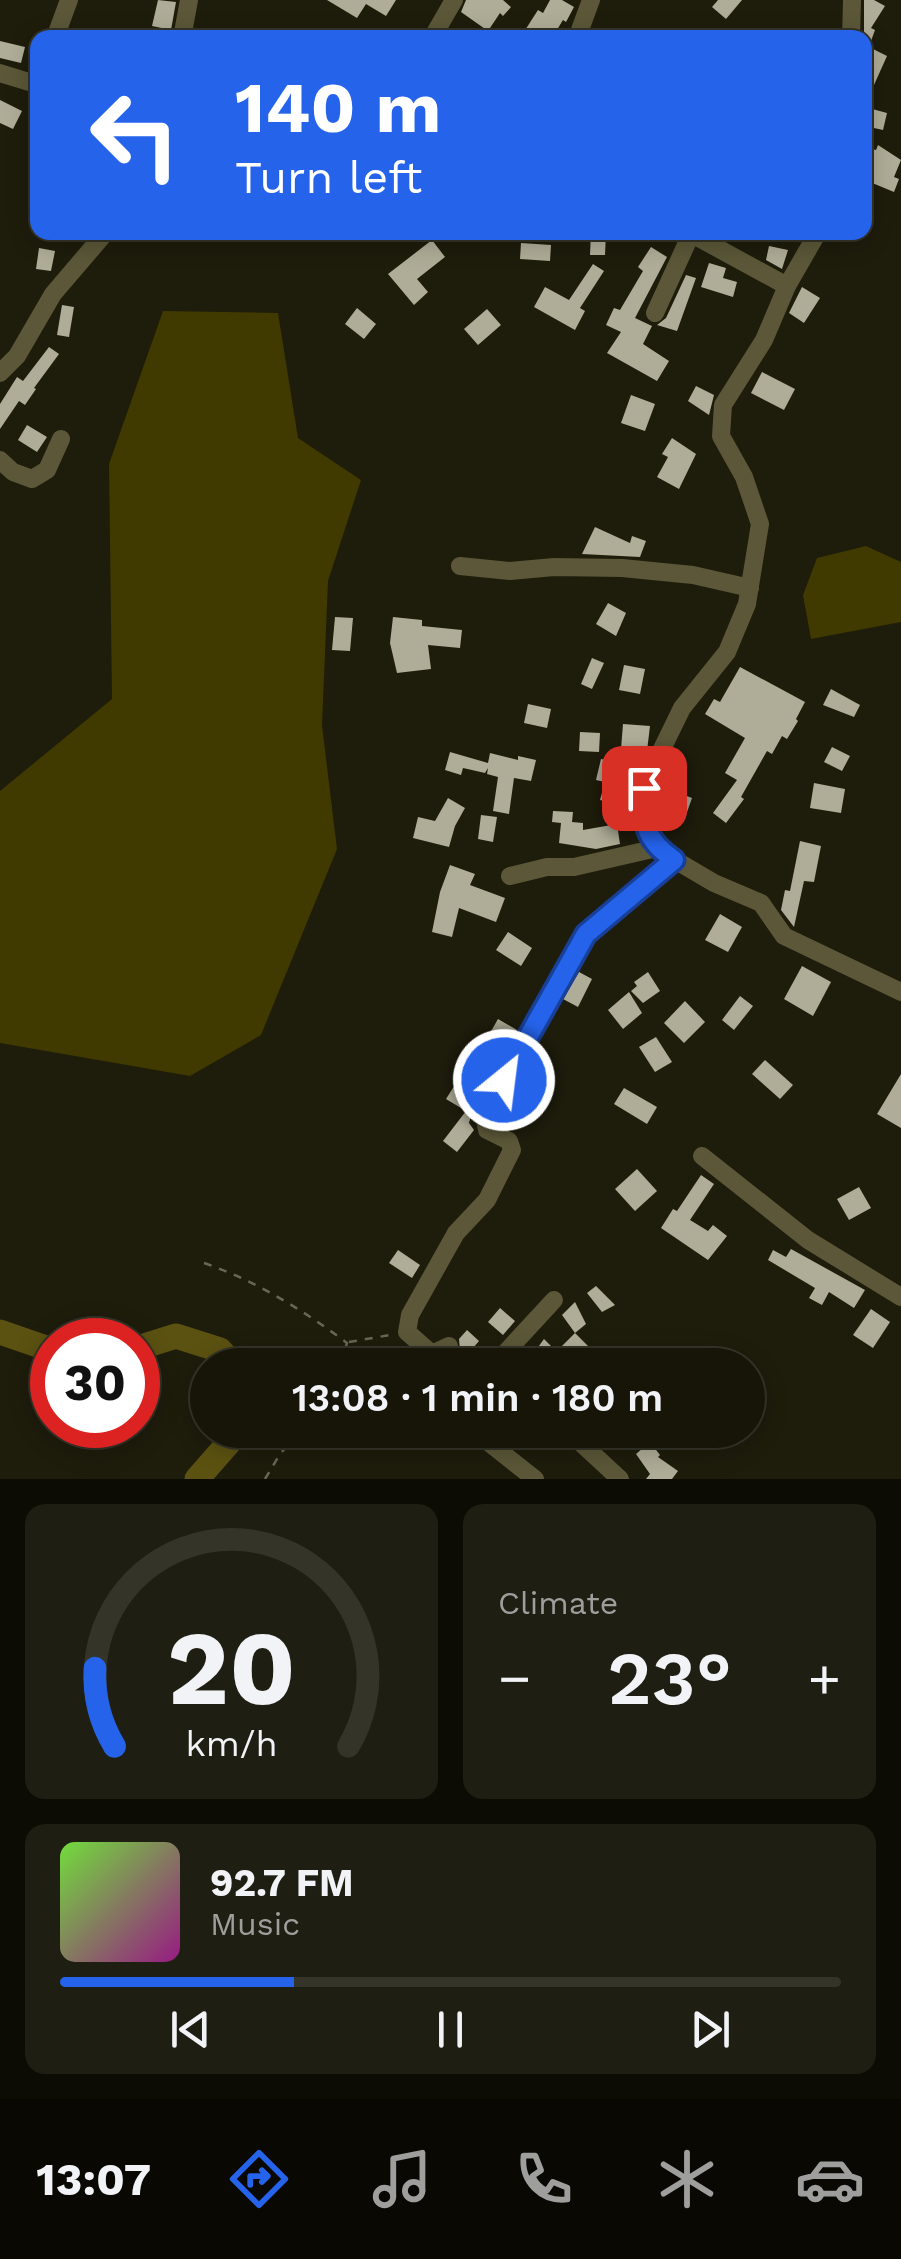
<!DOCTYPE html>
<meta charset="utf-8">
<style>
body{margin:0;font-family:"Work Sans",sans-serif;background:#1f1e12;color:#f1f3f6;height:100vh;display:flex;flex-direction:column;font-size:38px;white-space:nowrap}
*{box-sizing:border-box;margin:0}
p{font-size:32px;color:#9e9f9c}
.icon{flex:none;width:55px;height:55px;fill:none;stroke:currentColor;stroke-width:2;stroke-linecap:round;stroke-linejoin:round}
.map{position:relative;height:1479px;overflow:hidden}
.sheet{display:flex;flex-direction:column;gap:25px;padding:25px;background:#0c0c04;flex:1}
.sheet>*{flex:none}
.guide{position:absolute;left:30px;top:30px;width:842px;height:210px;border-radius:20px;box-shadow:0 5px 25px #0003,0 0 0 2px #353429;background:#2563eb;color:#fff;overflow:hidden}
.speed{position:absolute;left:30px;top:1318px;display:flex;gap:20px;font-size:50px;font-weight:700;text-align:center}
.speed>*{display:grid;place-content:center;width:130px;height:130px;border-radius:50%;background:#161508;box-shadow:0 5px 25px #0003,0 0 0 2px #353429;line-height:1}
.speed .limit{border:15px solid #d22;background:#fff;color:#111}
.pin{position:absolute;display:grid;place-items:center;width:85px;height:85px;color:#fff;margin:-42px;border-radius:20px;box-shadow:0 5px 15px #0006}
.me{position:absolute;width:110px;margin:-55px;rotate:29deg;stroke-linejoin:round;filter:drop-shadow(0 0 8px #0008)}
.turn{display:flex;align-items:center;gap:35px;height:210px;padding:0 40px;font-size:45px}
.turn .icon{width:130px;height:130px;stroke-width:2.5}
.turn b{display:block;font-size:70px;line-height:85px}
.big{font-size:75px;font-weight:600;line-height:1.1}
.sheet .tile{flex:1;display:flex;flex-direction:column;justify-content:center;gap:15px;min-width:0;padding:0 35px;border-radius:20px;background:#1f1e12}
.sheet .dial{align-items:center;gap:0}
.dial svg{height:260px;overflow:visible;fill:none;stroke:#353429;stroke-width:7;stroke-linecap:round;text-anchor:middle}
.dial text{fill:#f1f3f6;stroke:none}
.song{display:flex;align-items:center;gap:30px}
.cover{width:120px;height:120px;border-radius:15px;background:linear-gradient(135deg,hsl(100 70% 55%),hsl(310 70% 35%))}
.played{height:10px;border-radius:5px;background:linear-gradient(90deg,#2563eb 30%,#353429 30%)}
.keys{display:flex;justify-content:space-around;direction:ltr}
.heat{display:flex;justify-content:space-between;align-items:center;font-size:55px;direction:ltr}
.sheet .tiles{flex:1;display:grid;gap:25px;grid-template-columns:1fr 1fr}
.tile:last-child{grid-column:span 2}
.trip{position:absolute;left:190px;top:1348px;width:575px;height:100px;border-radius:50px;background:#161508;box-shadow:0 5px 25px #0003,0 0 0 2px #353429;font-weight:600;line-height:100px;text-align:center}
.dock{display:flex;height:160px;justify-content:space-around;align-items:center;background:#090803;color:#9e9f9c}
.dock .icon{width:70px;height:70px}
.dock .active{color:#2563eb}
.dock b{font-size:45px;color:#f1f3f6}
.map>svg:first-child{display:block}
.green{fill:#403900}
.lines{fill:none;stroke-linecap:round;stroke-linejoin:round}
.river{stroke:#5b5211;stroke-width:25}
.building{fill:#afad97}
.path{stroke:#686657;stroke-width:2.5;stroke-dasharray:8 8;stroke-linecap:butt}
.minor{stroke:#5b5738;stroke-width:18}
.route-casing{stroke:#184099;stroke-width:25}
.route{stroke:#2563eb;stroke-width:18}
</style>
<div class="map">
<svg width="901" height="1479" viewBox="0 0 901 1479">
<rect width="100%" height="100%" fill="#1e1c0b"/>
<g class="green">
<polygon points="163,311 278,313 298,438 361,480 328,581 322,725 337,849 261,1035 190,1076 0,1043 0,791 112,699 109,464"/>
<polygon points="866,546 901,562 901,622 811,639 803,595 817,558"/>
</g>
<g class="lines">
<g class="river">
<polyline points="0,1332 52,1350"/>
<polyline points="138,1348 176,1336 220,1350 233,1365"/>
<polyline points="197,1479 240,1430"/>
</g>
</g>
<g class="building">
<polygon points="158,0 176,2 171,30 152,26"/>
<polygon points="327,0 396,0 386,16 366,4 357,18"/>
<polygon points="466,0 503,0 511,7 503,16 500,13 488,31 461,12"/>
<polygon points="550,0 562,0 574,7 566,22 563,20 552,38 520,38 538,10 543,13"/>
<polygon points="718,0 742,0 726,19 712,7"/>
<polygon points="864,0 874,0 885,6 871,28 875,30 871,41 864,38"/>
<polygon points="0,41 25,47 21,63 0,58"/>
<polygon points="865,45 887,56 865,105"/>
<polygon points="0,100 22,111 13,129 0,123"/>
<polygon points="865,107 887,113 883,130 865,126"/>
<polygon points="878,145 901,160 894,177 899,179 894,192 865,180 865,147 876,150"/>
<polygon points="591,232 606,232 605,255 590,255"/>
<polygon points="432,240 445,257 417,279 428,292 414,305 388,274"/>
<polygon points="521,243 551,245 550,261 520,259"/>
<polygon points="769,246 788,250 782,269 766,260"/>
<polygon points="651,247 667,257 635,318 652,326 643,344 669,361 657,381 607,353 621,332 606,325 614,308 620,310 643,271 638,267"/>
<polygon points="39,248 55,251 51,271 36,269"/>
<polygon points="709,263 726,268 723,278 737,282 733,297 701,287"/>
<polygon points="593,264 604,271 580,308 585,311 575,330 534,307 545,287 569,300"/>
<polygon points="686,275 696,278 677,331 657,325 666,318"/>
<polygon points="802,287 820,298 804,323 789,313"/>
<polygon points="62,305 74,307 69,337 57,335"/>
<polygon points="357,308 376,324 364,339 345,324"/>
<polygon points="487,309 501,325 478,345 464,329"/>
<polygon points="49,347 59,354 34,388 36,389 25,405 19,401 0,429 0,404 17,377 23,381"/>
<polygon points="762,372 795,389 784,410 751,393"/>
<polygon points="696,386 714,395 709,415 688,401"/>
<polygon points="631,395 655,404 645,431 621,423"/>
<polygon points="27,425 47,437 37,452 18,440"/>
<polygon points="672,438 696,454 679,489 657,477 668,457 662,454"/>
<polygon points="595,527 630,543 632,536 646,541 640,557 582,554"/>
<polygon points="608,603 626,613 616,636 596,624"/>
<polygon points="335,617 353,618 350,651 332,650"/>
<polygon points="393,617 422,620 422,626 462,630 460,648 428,645 431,669 397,673 390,643"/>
<polygon points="592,658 604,663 592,689 581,684"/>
<polygon points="624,665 645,669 640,694 619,690"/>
<polygon points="740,667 805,702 796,719 798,721 787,739 782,736 772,754 767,751 741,797 744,799 726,823 713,813 737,780 725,773 745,738 705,714 714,699 720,702"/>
<polygon points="831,689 860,705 854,717 823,705"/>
<polygon points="528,704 551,709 547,728 524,723"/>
<polygon points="623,724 650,726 647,751 621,749"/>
<polygon points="580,732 600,733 599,752 579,751"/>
<polygon points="832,747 850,756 842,771 824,762"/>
<polygon points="450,752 488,763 490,753 518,760 518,756 536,760 531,781 514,778 509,814 493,811 498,777 487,774 488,768 485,773 463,768 461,775 445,770"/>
<polygon points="601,759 623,764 616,804 600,800 605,782 596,780"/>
<polygon points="814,783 845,789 841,813 810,808"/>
<polygon points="671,790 692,798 686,815 664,807"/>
<polygon points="448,798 465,808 455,826 449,847 413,838 418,817 435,821"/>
<polygon points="553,811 573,812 572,822 583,823 583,830 617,824 620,844 596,849 559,843 561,823 552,822"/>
<polygon points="481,815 497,817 493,842 478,839"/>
<polygon points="800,841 821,846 814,882 804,881 794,927 781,910 785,890 790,891"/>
<polygon points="450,865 475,874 470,885 505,898 496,922 459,908 452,937 432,932 440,892"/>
<polygon points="720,914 742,927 728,952 705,940"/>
<polygon points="508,932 532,948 521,966 496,950"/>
<polygon points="802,966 831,982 813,1016 784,999"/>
<polygon points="579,972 592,979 578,1007 563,999"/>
<polygon points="648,972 660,991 643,1003 631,991 637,986 634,982"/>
<polygon points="629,992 642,1013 623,1029 608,1010"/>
<polygon points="740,996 753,1006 734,1030 722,1020"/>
<polygon points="685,1001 705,1022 684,1043 664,1023"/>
<polygon points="498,1019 517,1030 473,1108 469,1123 474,1130 457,1152 443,1141 466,1111 446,1099 465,1069 456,1065 461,1056 478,1065 491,1043 486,1040"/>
<polygon points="656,1037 672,1062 655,1072 639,1047"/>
<polygon points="765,1060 793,1085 780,1099 752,1074"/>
<polygon points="901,1074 901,1128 877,1114"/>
<polygon points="624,1088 657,1107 647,1124 614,1104"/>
<polygon points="637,1169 657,1191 635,1211 615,1189"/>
<polygon points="701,1175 714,1184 690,1220 708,1231 713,1225 727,1236 708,1260 661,1228 673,1209 677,1211"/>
<polygon points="859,1187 871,1208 849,1220 837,1199"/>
<polygon points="791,1249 865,1290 854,1308 829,1292 822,1305 809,1298 815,1288 768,1260 773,1250 786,1257"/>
<polygon points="398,1250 420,1265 412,1278 389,1263"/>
<polygon points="596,1286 615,1305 602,1312 587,1293"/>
<polygon points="575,1302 586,1324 575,1333 562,1315"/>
<polygon points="500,1308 515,1321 503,1335 488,1322"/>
<polygon points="871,1309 890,1322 873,1348 853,1335"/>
<polygon points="467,1330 479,1341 473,1348 480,1354 473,1363 460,1351 459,1339"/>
<polygon points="575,1333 593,1351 579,1364 562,1346"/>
<polygon points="544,1339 561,1356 553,1365 525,1365"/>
<polygon points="650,1442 660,1455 658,1457 678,1471 672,1479 646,1479 650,1474 636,1454"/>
</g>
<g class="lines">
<g class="path">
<path d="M204 1263C256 1281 303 1310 347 1343L340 1365"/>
<polyline points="349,1342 390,1335"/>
<polyline points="265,1479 280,1454 301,1430"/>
</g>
<g class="minor">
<polyline points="55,38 69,0"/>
<polyline points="182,38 189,0"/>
<polyline points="432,38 454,0"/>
<polyline points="577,38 591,0"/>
<polyline points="851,38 852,0"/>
<polyline points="0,73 29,82 38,77"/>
<polyline points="688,232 787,286"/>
<polyline points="818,232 787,286 764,340 723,405 721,436 744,477 760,524 747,604 727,652 682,708 643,788 645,828 657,848 675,860 714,883 761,903 784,936 901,992"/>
<polyline points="655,313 691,234"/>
<polyline points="0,373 17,356 53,294 106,232"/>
<polyline points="0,460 13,472 32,479 47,470 61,439"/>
<polyline points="460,566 510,571 554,567 622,568 693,575 750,588"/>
<polyline points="510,876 547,867 574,867 657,848"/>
<polyline points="702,1156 808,1240 901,1297"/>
<polyline points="449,1346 432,1354 407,1332 410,1315 456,1233 487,1200 512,1150 509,1141 487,1130 484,1114 586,934 675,860"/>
<polyline points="494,1365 554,1300"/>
<polyline points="473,1430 535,1479"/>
<polyline points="567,1430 620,1479"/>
</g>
</g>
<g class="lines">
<g class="route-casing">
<path id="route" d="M504 1080 586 934 674 860C643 838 644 824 644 788"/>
</g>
<use href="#route" class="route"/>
</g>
</svg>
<div class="speed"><div class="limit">30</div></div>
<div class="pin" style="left:644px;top:788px;background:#d93025"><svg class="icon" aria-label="arrive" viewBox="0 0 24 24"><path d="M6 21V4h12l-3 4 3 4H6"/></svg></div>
<svg class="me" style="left:504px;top:1080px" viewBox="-20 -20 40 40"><circle r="17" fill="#2563eb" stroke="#fff" stroke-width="3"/><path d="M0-11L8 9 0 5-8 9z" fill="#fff"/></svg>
<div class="trip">13:08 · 1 min · 180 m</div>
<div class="guide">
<div class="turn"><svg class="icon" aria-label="left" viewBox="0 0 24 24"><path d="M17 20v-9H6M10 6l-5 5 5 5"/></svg><div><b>140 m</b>Turn left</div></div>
</div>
</div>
<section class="sheet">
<div class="tiles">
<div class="tile dial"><svg viewBox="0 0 100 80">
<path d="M14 69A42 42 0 1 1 86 69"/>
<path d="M14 69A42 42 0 0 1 8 45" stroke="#2563eb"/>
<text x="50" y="56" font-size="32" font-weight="700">20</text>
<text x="50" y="72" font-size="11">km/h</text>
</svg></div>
<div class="tile"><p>Climate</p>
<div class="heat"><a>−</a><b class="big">23°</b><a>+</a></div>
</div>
<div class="tile">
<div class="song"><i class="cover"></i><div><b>92.7 FM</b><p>Music</p></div></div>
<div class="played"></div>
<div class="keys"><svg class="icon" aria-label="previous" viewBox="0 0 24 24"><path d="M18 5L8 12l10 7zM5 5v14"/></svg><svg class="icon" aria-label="pause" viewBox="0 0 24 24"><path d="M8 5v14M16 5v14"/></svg><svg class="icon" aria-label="next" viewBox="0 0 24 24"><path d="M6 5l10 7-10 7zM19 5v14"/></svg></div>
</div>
</div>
</section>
<nav class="dock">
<b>13:07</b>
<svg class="icon active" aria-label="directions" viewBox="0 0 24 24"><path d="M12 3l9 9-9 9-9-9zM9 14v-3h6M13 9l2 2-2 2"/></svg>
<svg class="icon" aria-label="music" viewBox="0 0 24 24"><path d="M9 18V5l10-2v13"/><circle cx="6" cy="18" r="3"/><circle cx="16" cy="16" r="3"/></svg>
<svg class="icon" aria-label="phone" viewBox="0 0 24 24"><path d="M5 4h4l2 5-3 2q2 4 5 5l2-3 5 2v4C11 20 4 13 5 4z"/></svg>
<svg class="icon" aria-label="climate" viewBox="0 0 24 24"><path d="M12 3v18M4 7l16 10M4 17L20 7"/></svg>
<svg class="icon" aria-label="car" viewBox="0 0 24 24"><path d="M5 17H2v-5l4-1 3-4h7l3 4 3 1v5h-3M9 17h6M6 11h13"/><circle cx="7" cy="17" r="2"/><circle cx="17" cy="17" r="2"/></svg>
</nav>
